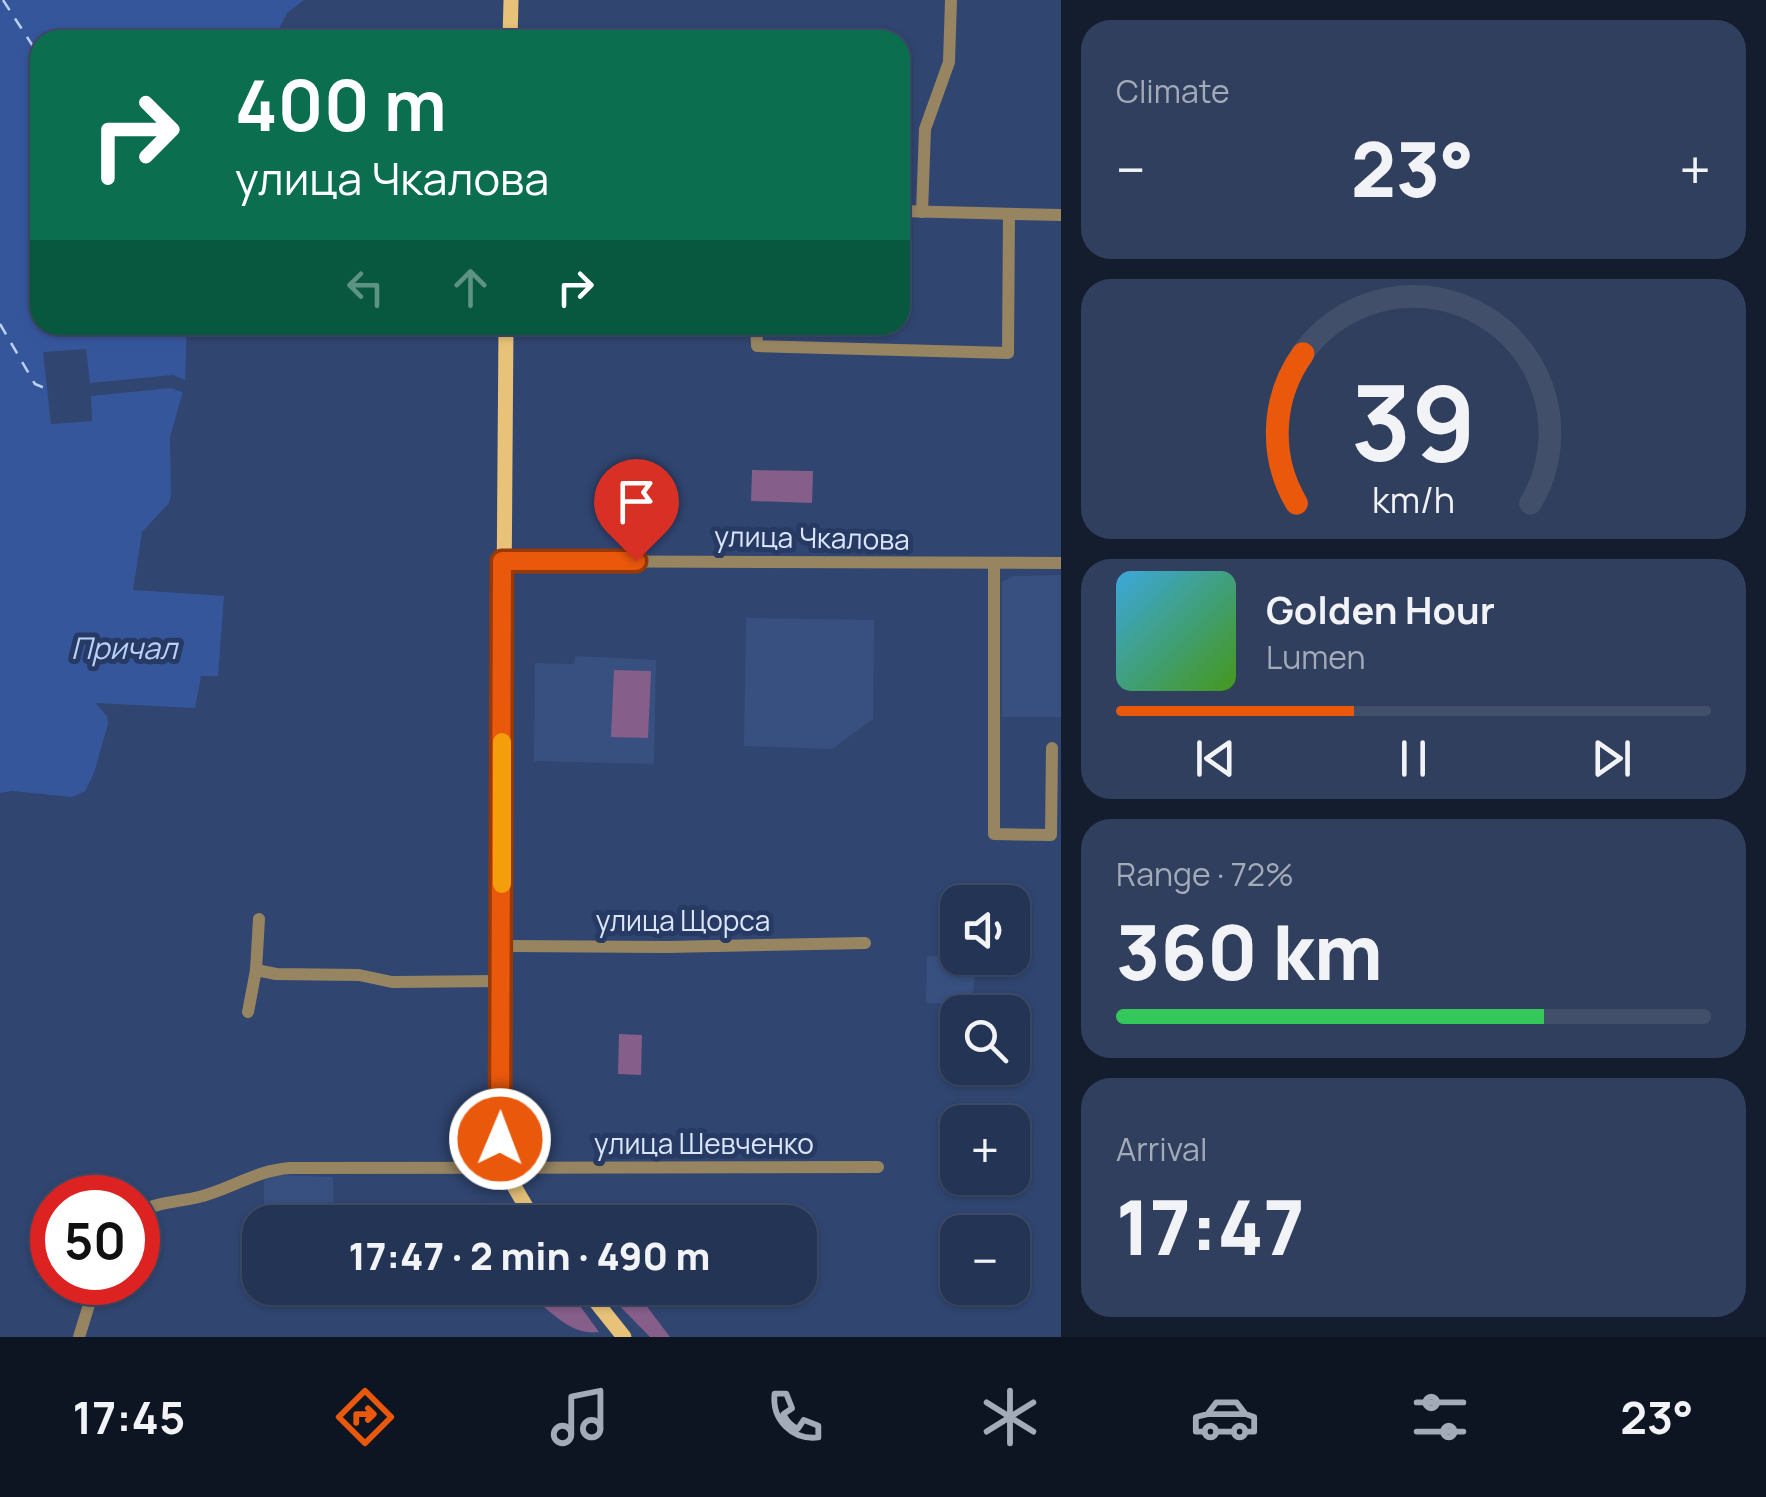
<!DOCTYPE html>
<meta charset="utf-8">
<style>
body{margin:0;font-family:Manrope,sans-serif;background:#303f5e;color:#f1f3f6;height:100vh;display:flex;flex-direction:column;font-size:38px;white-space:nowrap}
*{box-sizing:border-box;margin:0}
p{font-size:32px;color:#a3aab8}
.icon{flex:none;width:55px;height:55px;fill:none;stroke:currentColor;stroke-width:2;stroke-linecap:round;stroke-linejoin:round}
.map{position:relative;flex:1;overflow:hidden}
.details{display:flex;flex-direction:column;gap:20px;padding:20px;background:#141d2e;width:705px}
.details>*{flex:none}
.hud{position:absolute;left:30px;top:30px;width:880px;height:305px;border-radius:30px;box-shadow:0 2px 8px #0004,0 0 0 2px #414f6b;background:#0b6e4f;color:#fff;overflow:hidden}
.tools{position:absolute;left:940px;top:885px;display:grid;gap:20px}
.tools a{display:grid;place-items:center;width:90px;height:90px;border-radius:20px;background:#243454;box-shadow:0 2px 8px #0004,0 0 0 2px #414f6b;font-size:50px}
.speed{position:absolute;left:30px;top:1175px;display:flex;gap:20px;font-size:50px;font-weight:700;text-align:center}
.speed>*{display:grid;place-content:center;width:130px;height:130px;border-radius:50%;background:#243454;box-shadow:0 2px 8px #0004,0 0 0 2px #414f6b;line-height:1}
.speed .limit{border:15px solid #d22;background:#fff;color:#111}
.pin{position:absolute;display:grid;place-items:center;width:85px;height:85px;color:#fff;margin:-102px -42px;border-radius:50% 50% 50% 0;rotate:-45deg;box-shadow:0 0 10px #0007}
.pin .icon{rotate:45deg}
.me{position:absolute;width:110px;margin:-55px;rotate:1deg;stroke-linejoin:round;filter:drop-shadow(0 0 8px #0008)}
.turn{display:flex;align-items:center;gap:35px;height:210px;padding:0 40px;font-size:45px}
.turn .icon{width:130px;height:130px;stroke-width:2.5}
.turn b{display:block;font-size:70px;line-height:85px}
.lanes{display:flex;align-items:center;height:95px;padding:0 40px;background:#0003;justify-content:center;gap:50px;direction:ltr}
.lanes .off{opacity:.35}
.big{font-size:75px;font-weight:800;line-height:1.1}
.details .widget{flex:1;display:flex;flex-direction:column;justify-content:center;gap:15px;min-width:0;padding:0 35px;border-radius:30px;background:#303f5e}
.details .dial{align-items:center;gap:0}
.dial svg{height:260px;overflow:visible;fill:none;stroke:#414f6b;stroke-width:7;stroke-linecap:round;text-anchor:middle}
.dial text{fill:#f1f3f6;stroke:none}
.song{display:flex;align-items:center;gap:30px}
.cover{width:120px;height:120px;border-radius:15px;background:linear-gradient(135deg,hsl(200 70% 55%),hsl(100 70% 35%))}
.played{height:10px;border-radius:5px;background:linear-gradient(90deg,#ea580c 40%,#414f6b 40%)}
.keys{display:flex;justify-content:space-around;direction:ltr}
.heat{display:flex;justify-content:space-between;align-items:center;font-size:55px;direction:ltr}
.charge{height:15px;border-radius:8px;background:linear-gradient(90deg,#34c759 72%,#414f6b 0)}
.trip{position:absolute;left:242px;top:1205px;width:575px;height:100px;border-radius:30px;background:#243454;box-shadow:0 2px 8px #0004,0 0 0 2px #414f6b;font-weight:800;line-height:100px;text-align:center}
.dock{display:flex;height:160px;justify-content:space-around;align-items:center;background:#0e1522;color:#a3aab8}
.dock .icon{width:70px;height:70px}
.dock .on{color:#ea580c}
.dock b{font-size:45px;color:#f1f3f6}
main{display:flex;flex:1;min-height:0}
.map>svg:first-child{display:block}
.built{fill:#385080}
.green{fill:#865e8a}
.water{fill:#36569c}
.pier{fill:#304570}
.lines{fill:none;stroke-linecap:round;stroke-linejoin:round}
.ferry{stroke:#bbd0f7;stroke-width:2.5;stroke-dasharray:12 10;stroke-linecap:butt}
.minor{stroke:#978562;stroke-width:12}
.major{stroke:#e7c278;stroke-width:15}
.route-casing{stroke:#983908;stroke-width:25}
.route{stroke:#ea580c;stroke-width:18}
.slow{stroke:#f59e0b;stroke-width:18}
.labels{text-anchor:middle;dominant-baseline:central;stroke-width:10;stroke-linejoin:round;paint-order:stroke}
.street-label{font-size:28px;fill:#dbe6fb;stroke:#263a64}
.water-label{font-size:30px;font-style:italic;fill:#bbd0f7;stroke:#263a64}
</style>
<main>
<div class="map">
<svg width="1061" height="1337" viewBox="0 0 1061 1337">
<rect width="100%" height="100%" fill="#304570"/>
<g class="built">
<polygon points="1061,575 1061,717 1002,717 1002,582 1013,576"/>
<polygon points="746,618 874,620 873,719 832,749 744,746"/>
<polygon points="575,656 656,660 654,764 534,761 535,663 574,664"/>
<polygon points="927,956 975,958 973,1005 926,1003"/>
<polygon points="277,1175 333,1177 334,1222 264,1222 264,1180"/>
</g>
<g class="green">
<polygon points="752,470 813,471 812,503 751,501"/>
<polygon points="614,670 651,671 648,738 611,737"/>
<polygon points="619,1034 642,1035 641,1075 618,1074"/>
<path d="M500 1288H567L599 1332C562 1337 544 1296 515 1291L507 1299Z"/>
<polygon points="602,1288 633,1288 670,1337 650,1337"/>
</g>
<polygon class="water" points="0,0 304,0 287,13 273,40 40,40 40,325 187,325 185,384 170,437 171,495 169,503 142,532 133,590 224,596 218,676 201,676 195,708 95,703 107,716 108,724 94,773 85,791 72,797 12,791 0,793"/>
<polygon class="pier" points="86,349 90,383 173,375 190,382 188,394 171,388 91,396 92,421 51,424 43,352"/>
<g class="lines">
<g class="ferry">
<polyline points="3,0 40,57"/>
<polyline points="0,324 35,384 52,391"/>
</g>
<g class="minor">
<polyline points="900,211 1061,215"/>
<polyline points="922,212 925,129 949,62 951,0"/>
<polyline points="756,325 757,346 1008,353 1009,214"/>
<polyline points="502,561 1061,563"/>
<polyline points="994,564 994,834 1051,835 1052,748"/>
<polyline points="502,946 667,947 865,943"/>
<polyline points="256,970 276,974 359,975 392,982 503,981"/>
<polyline points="248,1012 256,970 259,919"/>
<path d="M138 1213C156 1202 178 1202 199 1197 231 1189 257 1170 290 1168L878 1167"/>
<polyline points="79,1337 96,1282"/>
</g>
<g class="major">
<polyline points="510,40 511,0"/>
<polyline points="506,325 500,1139 504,1169 535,1222"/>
<polyline points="585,1288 624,1337"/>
</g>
</g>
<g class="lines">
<g class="route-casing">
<polyline id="route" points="500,1139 502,561 636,561"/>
</g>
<use href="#route" class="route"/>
<polyline class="slow" points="502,742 502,884"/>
</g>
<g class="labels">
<g class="street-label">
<text transform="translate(812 537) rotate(1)">улица Чкалова</text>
<text x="683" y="920">улица Щорса</text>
<text x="704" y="1143">улица Шевченко</text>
</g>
<g class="water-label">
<text x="124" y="647">Причал</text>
</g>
</g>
</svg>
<div class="tools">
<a><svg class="icon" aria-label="sound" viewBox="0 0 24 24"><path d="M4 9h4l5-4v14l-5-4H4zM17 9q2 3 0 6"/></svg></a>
<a><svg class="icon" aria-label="search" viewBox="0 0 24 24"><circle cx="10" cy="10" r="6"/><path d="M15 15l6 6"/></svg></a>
<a>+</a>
<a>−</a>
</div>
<div class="speed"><div class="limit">50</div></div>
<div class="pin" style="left:636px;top:561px;background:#d93025"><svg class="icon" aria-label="arrive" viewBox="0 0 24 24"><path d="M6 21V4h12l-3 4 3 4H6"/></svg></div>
<svg class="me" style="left:500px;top:1139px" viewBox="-20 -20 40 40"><circle r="17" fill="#ea580c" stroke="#fff" stroke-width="3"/><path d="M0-11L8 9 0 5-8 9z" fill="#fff"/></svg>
<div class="trip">17:47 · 2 min · 490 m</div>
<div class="hud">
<div class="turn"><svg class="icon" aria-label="right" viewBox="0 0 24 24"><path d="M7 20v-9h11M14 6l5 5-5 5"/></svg><div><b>400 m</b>улица Чкалова</div></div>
<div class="lanes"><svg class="icon off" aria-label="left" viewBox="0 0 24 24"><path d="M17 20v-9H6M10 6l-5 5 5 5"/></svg><svg class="icon off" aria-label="ahead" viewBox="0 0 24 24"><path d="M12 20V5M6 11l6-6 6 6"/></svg><svg class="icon" aria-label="right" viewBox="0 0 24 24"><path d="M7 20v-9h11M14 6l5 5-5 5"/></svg></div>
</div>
</div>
<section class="details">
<div class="widget"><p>Climate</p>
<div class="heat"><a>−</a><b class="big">23°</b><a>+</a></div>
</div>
<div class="widget dial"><svg viewBox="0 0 100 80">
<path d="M14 69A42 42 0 1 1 86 69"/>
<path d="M14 69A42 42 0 0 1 16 23" stroke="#ea580c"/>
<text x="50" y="56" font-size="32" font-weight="700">39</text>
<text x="50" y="72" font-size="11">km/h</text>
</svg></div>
<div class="widget">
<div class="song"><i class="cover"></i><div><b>Golden Hour</b><p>Lumen</p></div></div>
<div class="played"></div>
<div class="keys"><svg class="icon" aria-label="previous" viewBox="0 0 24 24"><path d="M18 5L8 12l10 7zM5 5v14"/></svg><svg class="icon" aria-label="pause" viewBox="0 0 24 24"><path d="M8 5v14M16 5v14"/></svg><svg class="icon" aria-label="next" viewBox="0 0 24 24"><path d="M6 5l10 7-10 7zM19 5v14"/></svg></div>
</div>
<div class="widget"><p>Range · 72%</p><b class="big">360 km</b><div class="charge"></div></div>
<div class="widget"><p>Arrival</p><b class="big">17:47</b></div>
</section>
</main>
<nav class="dock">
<b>17:45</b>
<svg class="icon on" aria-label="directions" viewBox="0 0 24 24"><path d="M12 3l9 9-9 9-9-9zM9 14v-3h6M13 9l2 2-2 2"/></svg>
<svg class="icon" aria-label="music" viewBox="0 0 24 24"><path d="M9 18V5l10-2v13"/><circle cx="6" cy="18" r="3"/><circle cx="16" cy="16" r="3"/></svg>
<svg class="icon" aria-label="phone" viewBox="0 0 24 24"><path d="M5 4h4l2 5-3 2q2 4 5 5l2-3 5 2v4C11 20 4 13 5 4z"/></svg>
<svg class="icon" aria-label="climate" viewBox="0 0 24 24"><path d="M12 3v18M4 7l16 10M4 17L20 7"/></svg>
<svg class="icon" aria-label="car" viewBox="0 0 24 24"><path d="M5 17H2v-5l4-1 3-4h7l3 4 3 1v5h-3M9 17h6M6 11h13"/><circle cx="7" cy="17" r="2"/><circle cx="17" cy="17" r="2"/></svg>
<svg class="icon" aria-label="filters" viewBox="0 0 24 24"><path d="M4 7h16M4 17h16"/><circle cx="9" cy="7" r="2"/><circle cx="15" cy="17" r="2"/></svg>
<b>23°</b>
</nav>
